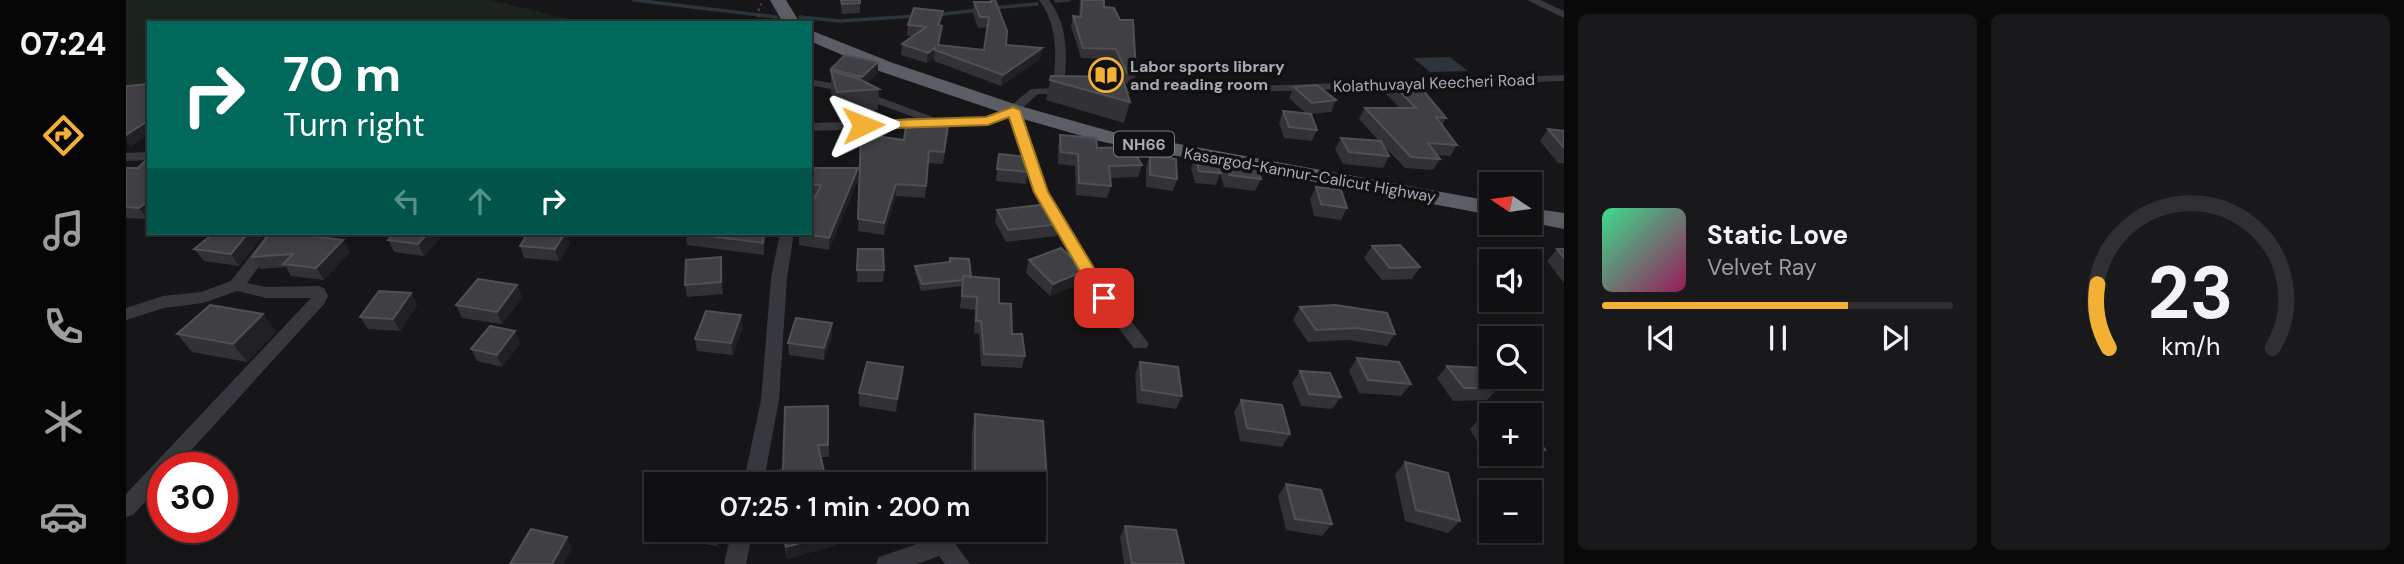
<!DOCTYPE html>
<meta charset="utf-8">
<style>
body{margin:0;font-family:"DM Sans",sans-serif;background:#19191b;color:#f1f3f6;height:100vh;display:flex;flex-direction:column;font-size:26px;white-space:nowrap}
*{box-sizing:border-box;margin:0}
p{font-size:23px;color:#9c9d9f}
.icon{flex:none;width:38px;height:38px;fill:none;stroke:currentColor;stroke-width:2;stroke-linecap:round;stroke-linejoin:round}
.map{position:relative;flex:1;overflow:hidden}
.sheet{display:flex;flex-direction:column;gap:14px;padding:14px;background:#09090a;width:840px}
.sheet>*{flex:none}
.guide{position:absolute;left:21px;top:21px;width:665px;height:214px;border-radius:0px;box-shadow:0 4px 10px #0003,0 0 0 2px #303032;background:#00695c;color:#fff;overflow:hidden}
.needle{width:46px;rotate:283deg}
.tools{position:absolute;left:1353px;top:172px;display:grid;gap:14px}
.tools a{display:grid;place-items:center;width:63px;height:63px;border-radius:0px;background:#101012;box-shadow:0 4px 10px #0003,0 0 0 2px #303032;font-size:35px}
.speed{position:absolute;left:21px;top:452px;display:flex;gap:14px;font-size:35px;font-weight:700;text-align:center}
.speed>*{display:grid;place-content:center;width:91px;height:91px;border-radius:50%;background:#101012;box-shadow:0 4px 10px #0003,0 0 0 2px #303032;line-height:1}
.speed .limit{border:10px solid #d22;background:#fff;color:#111}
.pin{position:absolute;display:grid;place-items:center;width:60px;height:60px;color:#fff;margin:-30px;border-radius:14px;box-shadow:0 4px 10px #0006}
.me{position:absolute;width:77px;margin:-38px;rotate:88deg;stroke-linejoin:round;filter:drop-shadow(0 0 5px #0008)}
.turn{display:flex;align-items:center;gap:24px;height:147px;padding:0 21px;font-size:32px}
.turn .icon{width:91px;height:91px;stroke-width:2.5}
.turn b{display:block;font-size:49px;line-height:60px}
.lanes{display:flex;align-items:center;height:66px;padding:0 21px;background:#0003;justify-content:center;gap:35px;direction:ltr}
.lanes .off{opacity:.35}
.sheet .widget{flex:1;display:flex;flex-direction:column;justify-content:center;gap:10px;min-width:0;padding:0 24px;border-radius:10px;background:#19191b}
.sheet .dial{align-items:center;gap:0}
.dial svg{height:182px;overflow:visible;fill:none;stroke:#303032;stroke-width:7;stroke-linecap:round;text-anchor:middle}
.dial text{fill:#f1f3f6;stroke:none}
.song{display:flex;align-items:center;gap:21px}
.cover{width:84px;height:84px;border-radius:10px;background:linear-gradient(135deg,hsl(150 70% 55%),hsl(330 70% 35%))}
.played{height:7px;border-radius:4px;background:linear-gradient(90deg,#f2b134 70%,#303032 70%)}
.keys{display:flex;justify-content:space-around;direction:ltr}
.sheet .tiles{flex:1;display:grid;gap:14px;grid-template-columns:repeat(2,1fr)}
.trip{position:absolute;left:518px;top:472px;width:402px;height:70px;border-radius:0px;background:#101012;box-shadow:0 4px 10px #0003,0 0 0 2px #303032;font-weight:600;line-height:70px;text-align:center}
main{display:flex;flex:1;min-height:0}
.menu{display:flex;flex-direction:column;width:126px;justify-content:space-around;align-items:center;background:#060607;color:#9c9d9f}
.menu .icon{width:49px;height:49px}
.menu .on{color:#f2b134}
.menu b{font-size:32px;color:#f1f3f6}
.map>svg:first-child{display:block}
.green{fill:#1c231d}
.water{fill:#2c353c}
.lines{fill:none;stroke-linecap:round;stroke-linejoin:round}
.stream{stroke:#2c353c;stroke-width:3.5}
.path{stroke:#3d3f44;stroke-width:2.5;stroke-dasharray:2.5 3.5;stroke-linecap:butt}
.minor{fill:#37383d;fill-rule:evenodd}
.trunk{fill:#5b5e65;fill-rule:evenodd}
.wall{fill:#323236}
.shaded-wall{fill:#212124}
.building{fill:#3f3f44;stroke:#4f5156;stroke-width:2}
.route{fill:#f2b134;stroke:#9d7322;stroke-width:2}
.labels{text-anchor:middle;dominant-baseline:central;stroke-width:7;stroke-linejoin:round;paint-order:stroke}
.far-poi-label{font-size:16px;font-weight:bold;fill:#a8adb8;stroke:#111113;text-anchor:start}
.far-street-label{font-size:16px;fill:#a8adb8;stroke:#111113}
.shield{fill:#111113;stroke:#7b7e86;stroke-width:2}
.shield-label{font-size:16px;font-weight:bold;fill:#a8adb8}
</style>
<main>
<nav class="menu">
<b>07:24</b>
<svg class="icon on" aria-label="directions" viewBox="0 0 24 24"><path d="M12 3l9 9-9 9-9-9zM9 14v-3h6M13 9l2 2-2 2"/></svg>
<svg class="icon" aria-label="music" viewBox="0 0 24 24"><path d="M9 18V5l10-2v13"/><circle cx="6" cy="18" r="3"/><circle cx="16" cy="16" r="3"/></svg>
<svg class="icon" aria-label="phone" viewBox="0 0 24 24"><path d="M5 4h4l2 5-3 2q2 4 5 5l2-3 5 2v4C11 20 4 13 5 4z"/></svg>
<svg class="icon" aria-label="climate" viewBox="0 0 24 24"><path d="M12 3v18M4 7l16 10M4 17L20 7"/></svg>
<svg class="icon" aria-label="car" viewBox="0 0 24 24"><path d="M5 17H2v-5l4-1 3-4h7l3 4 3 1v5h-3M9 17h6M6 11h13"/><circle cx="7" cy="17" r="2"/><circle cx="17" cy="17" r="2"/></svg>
</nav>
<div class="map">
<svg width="1438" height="564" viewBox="0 0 1438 564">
<rect width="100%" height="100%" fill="#161618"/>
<polygon class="green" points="0,0 364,0 459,23 23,23 23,84 0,84"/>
<polygon class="water" points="1324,57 1342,71 1304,72 1287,58"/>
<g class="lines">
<g class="stream">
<polyline points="508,0 650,17"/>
<polyline points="930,1 943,0"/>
<polyline points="865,8 911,4"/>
<polyline points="810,15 852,10"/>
<polyline points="674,17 714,21 790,16"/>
</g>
<polyline class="path" points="632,23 633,7 637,2"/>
<g class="minor">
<path d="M913 0H923C943 27 941 56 938 88L948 91 942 94H912L893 111 922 192 984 294 1020 340 1023 344 1020 348H1008L972 302 908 192 883 116 862 125 684 131V123L796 120 719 92 684 85V79L726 87 812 119 860 117 883 107 905 89 927 88C930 56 933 27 913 0Z"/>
<polygon points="1401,0 1414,0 1438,11 1438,18"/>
<polygon points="1438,75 1438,81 1158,91 978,93 972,90 978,87 1158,85"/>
<polygon points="23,152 23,160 0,161 0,153"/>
<polygon points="142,233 157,233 121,283 140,287 192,286 198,288 202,296 198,304 50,467 37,467 37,482 7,515 0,517 0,494 185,298 140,298 111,291 77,303 38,308 0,320 0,308 37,296 75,292 105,281"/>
<polygon points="654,233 668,233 661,278 653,400 637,485 617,485 635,400 645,278"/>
<polygon points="606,530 627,530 620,564 598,564"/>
<polygon points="817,535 825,538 844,564 819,564 813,556 791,564 750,564 753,557"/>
</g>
<g class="trunk">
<polygon points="644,0 660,0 674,23 657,23"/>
<polygon points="684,30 767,63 894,106 987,132 1365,201 1365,215 977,142 880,114 753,71 684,41"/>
<polygon points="1404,208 1438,213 1438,229 1403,222"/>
</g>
</g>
<g class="wall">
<polygon points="714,0 734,0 734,13 716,14"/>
<polygon points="954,0 978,0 978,7 1010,73 1008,84 998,84 1004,102 998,123 920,100 925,76 995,77 988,59 955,58 945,26 947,16 953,16"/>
<polygon points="848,2 865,2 880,45 916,48 914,59 875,86 808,61 808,59 801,63 775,55 776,44 787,36 781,36 782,25 816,21 814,26 816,26 813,45 858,50 861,27 852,28 847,13"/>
<polygon points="752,62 752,73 741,83 753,89 752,110 711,113 705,92 705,69"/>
<polygon points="1266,83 1320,118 1316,125 1331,145 1324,156 1311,155 1314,159 1307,170 1279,168 1257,145 1263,156 1257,168 1217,164 1209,149 1215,138 1253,141 1233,119 1239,108 1274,108 1260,94"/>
<polygon points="1168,87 1210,100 1205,112 1183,114 1191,130 1186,141 1158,138 1153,123 1157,111 1181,114 1163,98"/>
<polygon points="1422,129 1438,131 1438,163 1432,163 1414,141"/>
<polygon points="822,130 817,164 802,163 799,198 770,196 758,235 732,231 735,134 778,140"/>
<polygon points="934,135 1016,165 1012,177 984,178 985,186 981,198 950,195 949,166 932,164 932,146"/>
<polygon points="873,154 902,172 900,184 870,181"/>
<polygon points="1024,155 1051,179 1047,191 1020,187 1020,167"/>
<polygon points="1069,156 1094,172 1099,160 1135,179 1129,191 1098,187 1094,173 1090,185 1069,183 1065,168"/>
<polygon points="0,168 22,219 0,218"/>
<polygon points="684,168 732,180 703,250 673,245 673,233 689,197 684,197"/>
<polygon points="1190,187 1221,208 1215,220 1188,216 1184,199"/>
<polygon points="871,210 934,224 931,236 880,242 869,222"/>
<polygon points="88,233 139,233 113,266 78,261 68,249"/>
<polygon points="144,233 189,233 185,236 217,240 224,252 198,280 165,276 160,267 134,269 126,257"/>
<polygon points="269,233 319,233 298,256 268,252 262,240"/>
<polygon points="559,233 640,233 638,255 561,245"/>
<polygon points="444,243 433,261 398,258 394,246"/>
<polygon points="1246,246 1294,267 1286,279 1256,280 1238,258"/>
<polygon points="732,249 758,270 757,282 731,282"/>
<polygon points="1431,249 1438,249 1438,283 1421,261"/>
<polygon points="824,258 873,303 886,334 899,356 896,368 855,366 853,334 848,333 849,310 834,308 836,286 795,291 789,272 789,266 823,262"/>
<polygon points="903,260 960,270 957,283 924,296 900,273"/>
<polygon points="597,269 597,294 561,297 559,285"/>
<polygon points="391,285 396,298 376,324 336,318 330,305"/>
<polygon points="285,293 291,305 274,331 242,329 234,317"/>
<polygon points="1174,307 1269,334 1261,346 1222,340 1182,342 1167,320"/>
<polygon points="137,314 150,332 121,362 66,352 51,334"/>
<polygon points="617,327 607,355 571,351 569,339"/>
<polygon points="389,331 394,344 376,367 351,361 345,349"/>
<polygon points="706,336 698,360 663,355 662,343"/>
<polygon points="1231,358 1285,384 1275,396 1233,393 1223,371"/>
<polygon points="1014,362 1056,396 1050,409 1011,403 1009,374"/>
<polygon points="1321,366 1372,388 1361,400 1327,401 1311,378"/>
<polygon points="777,367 776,380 770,412 733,406 733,393"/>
<polygon points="1174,371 1215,397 1206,409 1175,406 1166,383"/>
<polygon points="1115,400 1164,434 1156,447 1114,441 1108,412"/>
<polygon points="702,406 703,457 695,457 701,485 653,485 651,471 657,470"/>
<polygon points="849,414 921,481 916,498 908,497 908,485 845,485 846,432"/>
<polygon points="1355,417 1365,418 1365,453 1404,453 1404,426 1419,450 1406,462 1360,458 1344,429"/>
<polygon points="1279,462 1334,521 1322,533 1279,521 1269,474"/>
<polygon points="1160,484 1206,524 1196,536 1160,530 1152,496"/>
<polygon points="999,526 1058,564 998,564 994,537"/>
<polygon points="552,530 596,530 592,546 555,541"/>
<polygon points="655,530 709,530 710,545 661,559"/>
</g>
<g class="shaded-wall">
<polygon points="817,11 816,21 811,36 812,25"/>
<polygon points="809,48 808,59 801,63 802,53"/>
<polygon points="916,48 914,59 875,86 877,75"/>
<polygon points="752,62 752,73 735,88 736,77"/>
<polygon points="23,120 23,135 4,147 0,141 0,135"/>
<polygon points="732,168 732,180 703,250 703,238"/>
<polygon points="770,184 770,196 758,235 758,223"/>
<polygon points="23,200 23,219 22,219 13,208"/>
<polygon points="122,233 139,233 113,266 105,254"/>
<polygon points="170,233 189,233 176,247 169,234"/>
<polygon points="302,233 319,233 298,256 292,244"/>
<polygon points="439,233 441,233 444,243 433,261 429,249"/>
<polygon points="638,233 640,233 638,255 637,243"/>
<polygon points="217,240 224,252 198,280 190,268"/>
<polygon points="595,257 597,269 597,294 595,282"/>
<polygon points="960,270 957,283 924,296 927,284"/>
<polygon points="391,285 396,298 376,324 371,312"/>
<polygon points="285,293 291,305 274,331 267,319"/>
<polygon points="137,314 150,332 121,362 107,344"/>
<polygon points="615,315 617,327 607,355 605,343"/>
<polygon points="706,323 706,336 698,360 698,348"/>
<polygon points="389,331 394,344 376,367 371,355"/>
<polygon points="777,367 776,380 770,412 771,399"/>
<polygon points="590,530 596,530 592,546 589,534"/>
<polygon points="710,533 710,545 661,559 660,547"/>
<polygon points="441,537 446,548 438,564 426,564"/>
</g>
<g class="building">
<polygon points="715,0 734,0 734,3 716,4"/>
<polygon points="865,0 869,0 881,31 880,45 916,48 877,75 809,50 809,48 802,53 776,44 800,27 782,25 788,8 817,11 812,25 816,26 812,45 858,50 863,17 854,17 848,2 865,2"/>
<polygon points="956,0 978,0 978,7 988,8 994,20 1007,20 1010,73 1001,73 990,49 957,48 947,16 955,17"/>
<polygon points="719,55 752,62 736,77 705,69"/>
<polygon points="705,71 731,78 753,89 711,92"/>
<polygon points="925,76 996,77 1004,102 924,80"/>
<polygon points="1266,83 1291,83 1320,118 1310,117 1331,145 1302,143 1314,159 1285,157 1239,108 1290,108"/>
<polygon points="23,84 23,120 0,135 0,86"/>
<polygon points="1191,85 1210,100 1186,103 1168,87"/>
<polygon points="1157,111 1185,114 1191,130 1163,127"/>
<polygon points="781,119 823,119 818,152 803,151 800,186 770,184 758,223 732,219 735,134 778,140"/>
<polygon points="1422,129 1438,131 1438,148"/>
<polygon points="934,135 970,138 971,148 1005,147 1016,165 983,166 985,186 953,183 952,154 935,152"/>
<polygon points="1215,138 1255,141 1263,156 1223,152"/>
<polygon points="873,154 900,157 902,172 871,169"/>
<polygon points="1024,155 1050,159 1051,179 1024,175"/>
<polygon points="1069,156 1090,158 1095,173 1073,171"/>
<polygon points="1099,160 1130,163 1135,179 1103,175"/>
<polygon points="19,161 23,161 23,200 13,208 0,207 0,168 12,168"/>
<polygon points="684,168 732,168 703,238 673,233 684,233 684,208 695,185 684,185"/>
<polygon points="1190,187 1215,190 1221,208 1195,204"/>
<polygon points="922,204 934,224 882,230 871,210"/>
<polygon points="88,233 122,233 105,254 68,249"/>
<polygon points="144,233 170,233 169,234 217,240 190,268 157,264 167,254 126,257"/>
<polygon points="269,233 302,233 292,244 262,240"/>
<polygon points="402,233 439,233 429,249 394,246"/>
<polygon points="559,233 638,233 637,243"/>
<polygon points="1274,245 1294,267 1264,268 1246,246"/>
<polygon points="935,248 960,270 927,284 903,260"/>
<polygon points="732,249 757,249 758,270 731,270"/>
<polygon points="1431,249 1438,249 1438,258"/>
<polygon points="595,257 595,282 559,285 560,260"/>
<polygon points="824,258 843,259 845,276 837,276 837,280 796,284 789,266 824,262"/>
<polygon points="837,276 873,279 873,303 885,304 886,334 896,334 899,356 858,354 855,321 850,321 851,297 836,296"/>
<polygon points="352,279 391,285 371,312 330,305"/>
<polygon points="253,291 285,293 267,319 234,317"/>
<polygon points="84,305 137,314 107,344 51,334"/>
<polygon points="1209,305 1261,313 1269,334 1230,328 1190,330 1174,307"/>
<polygon points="580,311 615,315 605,343 569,339"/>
<polygon points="670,318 706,323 698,348 662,343"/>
<polygon points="364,326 389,331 371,355 345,349"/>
<polygon points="1231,358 1273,362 1285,384 1242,380"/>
<polygon points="741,362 777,367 771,399 733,393"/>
<polygon points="1014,362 1052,367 1056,396 1016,390"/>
<polygon points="1321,366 1357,368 1372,388 1338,388"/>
<polygon points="1174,371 1204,373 1215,397 1183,394"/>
<polygon points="1115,400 1156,405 1164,434 1121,428"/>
<polygon points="702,406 702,445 692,445 701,485 654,485 651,471 657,470 659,407"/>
<polygon points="849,414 917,421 921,481 849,473"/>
<polygon points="1355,417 1365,418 1365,434"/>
<polygon points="1404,426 1419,450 1404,448"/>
<polygon points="1279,462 1322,473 1334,521 1290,510"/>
<polygon points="1160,484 1195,490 1206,524 1169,519"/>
<polygon points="999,526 1050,530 1058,564 1006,564"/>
<polygon points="405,529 441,537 426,564 384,564"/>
<polygon points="559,530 590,530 589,534"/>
<polygon points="656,530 709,530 710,533 660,547"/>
</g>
<polygon class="route" points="887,107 894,110 922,192 986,298 983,302 972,302 908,192 883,117 862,125 737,129 730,125 737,121 860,117"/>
<defs>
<g id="library-ring" transform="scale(1.75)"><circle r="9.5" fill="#111113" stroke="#f2b134" stroke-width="1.5"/><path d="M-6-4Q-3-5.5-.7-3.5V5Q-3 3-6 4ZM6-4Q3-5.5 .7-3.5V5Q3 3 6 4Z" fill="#f2b134"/></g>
</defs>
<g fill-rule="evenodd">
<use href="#library-ring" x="980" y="75"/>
</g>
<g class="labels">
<g class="far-poi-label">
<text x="1004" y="66">Labor sports library<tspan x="1004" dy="18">and reading room</tspan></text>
</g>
<g class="far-street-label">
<text transform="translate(1308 83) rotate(-2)">Kolathuvayal Keecheri Road</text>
<text transform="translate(1184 175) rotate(10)">Kasargod-Kannur-Calicut Highway</text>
</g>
<rect class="shield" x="988" y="131.5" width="60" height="25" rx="5"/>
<g class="shield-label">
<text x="1018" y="144">NH66</text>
</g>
</g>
</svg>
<div class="tools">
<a><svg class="needle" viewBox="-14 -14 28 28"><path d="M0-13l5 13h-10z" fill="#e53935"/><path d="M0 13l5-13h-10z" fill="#9c9d9f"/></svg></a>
<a><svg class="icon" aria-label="sound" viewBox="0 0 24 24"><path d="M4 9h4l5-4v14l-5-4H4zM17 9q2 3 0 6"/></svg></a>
<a><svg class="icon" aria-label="search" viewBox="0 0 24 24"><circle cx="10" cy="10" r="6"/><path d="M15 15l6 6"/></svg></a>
<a>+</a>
<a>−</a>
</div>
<div class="speed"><div class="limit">30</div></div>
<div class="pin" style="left:978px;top:298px;background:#d93025"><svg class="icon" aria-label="arrive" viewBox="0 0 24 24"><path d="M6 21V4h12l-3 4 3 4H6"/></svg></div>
<svg class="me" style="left:737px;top:125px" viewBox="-20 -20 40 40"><path d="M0-17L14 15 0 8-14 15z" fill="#f2b134" stroke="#fff" stroke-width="4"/></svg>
<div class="trip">07:25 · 1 min · 200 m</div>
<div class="guide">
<div class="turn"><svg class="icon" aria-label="right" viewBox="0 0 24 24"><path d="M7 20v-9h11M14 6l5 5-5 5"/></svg><div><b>70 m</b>Turn right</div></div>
<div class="lanes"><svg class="icon off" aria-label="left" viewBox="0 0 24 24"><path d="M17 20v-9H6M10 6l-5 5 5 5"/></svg><svg class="icon off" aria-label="ahead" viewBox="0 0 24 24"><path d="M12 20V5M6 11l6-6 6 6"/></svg><svg class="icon" aria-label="right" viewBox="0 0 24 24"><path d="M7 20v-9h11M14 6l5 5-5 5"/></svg></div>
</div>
</div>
<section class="sheet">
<div class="tiles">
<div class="widget">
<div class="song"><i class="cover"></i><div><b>Static Love</b><p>Velvet Ray</p></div></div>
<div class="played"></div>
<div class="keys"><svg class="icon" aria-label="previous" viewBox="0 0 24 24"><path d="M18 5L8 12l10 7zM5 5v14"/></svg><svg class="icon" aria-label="pause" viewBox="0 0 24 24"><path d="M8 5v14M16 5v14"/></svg><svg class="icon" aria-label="next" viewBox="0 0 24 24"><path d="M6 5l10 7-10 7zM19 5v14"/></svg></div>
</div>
<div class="widget dial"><svg viewBox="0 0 100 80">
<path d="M14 69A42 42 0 1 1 86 69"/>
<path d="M14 69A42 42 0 0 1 9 41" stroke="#f2b134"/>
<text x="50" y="56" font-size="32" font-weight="700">23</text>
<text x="50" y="72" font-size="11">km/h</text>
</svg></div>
</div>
</section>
</main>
